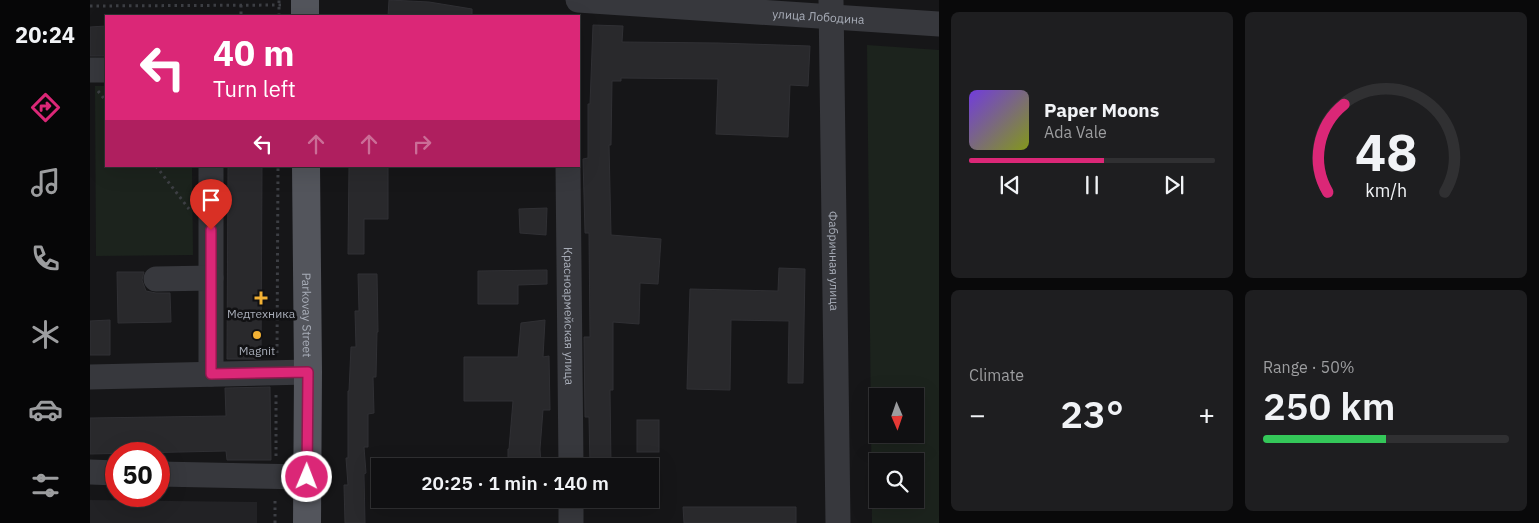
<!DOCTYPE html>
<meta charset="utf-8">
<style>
body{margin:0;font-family:"IBM Plex Sans",sans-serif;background:#1e1e20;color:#f1f3f6;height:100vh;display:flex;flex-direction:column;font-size:19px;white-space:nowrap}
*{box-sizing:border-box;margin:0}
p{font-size:16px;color:#9c9d9f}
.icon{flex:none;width:28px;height:28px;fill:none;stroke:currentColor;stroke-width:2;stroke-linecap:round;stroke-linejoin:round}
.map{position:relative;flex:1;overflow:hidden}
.drawer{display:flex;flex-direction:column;gap:12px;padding:12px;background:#09090a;width:600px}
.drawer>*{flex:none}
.top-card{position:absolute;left:15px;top:15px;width:475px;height:152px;border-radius:0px;box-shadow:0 5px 20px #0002,0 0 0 1px #303032;background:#db2777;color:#fff;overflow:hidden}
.needle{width:32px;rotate:178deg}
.fabs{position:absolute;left:779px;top:388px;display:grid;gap:10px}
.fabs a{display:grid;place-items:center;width:55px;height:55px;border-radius:0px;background:#101012;box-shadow:0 5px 20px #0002,0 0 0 1px #303032;font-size:25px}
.speed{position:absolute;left:15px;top:442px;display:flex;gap:10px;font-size:25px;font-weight:700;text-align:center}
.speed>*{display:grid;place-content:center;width:65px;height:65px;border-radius:50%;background:#101012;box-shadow:0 5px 20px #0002,0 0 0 1px #303032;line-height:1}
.speed .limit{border:8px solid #d22;background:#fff;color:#111}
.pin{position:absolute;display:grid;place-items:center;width:42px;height:42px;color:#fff;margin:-51px -21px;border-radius:50% 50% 50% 0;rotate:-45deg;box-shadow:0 0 5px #0007}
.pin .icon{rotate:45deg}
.me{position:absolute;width:55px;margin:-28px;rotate:1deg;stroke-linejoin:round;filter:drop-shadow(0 0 4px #0008)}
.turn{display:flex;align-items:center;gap:18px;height:105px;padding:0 25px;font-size:22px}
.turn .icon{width:65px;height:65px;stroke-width:2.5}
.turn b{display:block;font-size:35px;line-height:42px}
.lanes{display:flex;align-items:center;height:48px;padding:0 25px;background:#0003;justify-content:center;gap:25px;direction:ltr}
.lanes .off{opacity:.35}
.big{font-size:38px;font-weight:600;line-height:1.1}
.drawer .widget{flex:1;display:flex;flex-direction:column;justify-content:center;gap:8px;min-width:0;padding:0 18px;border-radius:8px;background:#1e1e20}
.drawer .dial{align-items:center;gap:0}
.dial svg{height:130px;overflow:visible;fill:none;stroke:#303032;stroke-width:7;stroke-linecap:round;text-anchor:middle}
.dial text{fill:#f1f3f6;stroke:none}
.song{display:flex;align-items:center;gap:15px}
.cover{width:60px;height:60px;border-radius:8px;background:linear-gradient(135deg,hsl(260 70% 55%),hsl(70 70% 35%))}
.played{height:5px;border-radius:2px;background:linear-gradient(90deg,#db2777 55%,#303032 55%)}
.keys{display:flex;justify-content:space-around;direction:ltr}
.heat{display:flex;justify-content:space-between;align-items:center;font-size:28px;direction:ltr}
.charge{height:8px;border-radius:4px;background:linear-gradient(90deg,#34c759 50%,#303032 0)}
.drawer .tiles{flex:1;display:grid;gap:12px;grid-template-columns:repeat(2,1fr)}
.trip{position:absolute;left:281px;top:458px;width:288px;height:50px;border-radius:0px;background:#101012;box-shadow:0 5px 20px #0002,0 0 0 1px #303032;font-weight:600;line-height:50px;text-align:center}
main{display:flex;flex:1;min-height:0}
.menu{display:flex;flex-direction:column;width:90px;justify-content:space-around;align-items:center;background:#060607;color:#9c9d9f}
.menu .icon{width:35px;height:35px}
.menu .current{color:#db2777}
.menu b{font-size:22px;color:#f1f3f6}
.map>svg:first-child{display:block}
.built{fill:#222225}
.green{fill:#1c231d;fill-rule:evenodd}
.building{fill:#29292c;stroke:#303034}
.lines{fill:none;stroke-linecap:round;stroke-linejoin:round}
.path{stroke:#3d3f44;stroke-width:3;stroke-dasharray:2.5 4;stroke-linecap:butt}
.minor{stroke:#37383d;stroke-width:25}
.major{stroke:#53555c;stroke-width:28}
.route-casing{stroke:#8e194d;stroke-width:12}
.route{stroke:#db2777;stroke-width:9}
.poi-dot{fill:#f2b134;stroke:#111113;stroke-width:2}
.labels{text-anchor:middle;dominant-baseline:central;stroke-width:5;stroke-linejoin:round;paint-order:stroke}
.street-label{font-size:12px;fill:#a8adb8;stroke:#111113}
.poi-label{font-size:12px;fill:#a8adb8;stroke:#111113}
</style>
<main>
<nav class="menu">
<b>20:24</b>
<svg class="icon current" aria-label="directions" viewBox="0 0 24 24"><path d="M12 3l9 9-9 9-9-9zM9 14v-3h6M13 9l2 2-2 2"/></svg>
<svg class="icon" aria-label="music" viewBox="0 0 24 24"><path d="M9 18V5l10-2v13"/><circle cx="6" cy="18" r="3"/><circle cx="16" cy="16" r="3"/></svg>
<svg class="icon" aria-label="phone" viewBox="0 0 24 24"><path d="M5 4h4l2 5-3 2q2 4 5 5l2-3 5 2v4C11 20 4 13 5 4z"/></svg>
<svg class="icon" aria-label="climate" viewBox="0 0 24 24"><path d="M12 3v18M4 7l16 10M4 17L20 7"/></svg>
<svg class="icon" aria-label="car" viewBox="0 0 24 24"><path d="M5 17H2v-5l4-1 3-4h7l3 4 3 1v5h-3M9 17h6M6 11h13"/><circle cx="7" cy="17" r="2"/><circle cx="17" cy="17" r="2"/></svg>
<svg class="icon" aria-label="filters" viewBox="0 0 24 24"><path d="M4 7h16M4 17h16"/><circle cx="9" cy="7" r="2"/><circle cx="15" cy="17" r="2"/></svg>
</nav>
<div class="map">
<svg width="849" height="523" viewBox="0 0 849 523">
<rect width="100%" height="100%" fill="#161618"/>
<polygon class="built" points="0,500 167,502 167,523 0,523"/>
<g class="green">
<path d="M777 45 849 50V523H782ZM788 396H825V434H788ZM788 461H825V499H788Z"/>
<polygon points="5,86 16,86 16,166 102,166 103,255 6,256"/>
</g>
<g class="building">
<polygon points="299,0 339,2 382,9 382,16 298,16"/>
<polygon points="503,25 533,26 532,42 628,43 720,46 718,86 700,85 698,137 626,134 628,79 531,78 531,81 522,81 521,145 519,145 521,235 571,239 568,284 550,283 549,324 523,322 523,390 520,390 521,466 500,466 499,417 495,417 494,337 500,337 499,233 495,233 493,159 498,158 498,104 500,104"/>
<polygon points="16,26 16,56 0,56 0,27"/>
<polygon points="138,166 172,166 171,359 137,359"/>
<polygon points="259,166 298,166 298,219 274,219 274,254 258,254"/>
<polygon points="457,208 456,235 430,233 429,209"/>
<polygon points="689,268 715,269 713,383 698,383 699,321 641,320 640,390 597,389 600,289 688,291"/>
<polygon points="457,270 457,284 428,285 428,304 388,304 388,271"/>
<polygon points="27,272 54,272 52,280 56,291 66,293 80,293 81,322 28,323"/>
<polygon points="268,274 287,274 288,332 287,332 286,377 283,377 284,413 278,414 278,447 274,447 276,473 274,474 275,523 255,523 254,485 258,485 256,458 258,458 258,391 259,391 261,347 266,347 265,311 269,311"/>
<polygon points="20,320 20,355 0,355 0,321"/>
<polygon points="455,320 453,357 459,356 460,410 453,410 450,449 451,466 418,466 418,449 419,449 423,401 374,401 374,357 428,357 431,323"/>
<polygon points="180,387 181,460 137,460 136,451 0,454 0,418 136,416 135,388"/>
<rect x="547" y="420" width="22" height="32"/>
<polygon points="593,507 706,507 706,523 594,523"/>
</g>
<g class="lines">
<g class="path">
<polyline points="151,5 151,16"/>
<polyline points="0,6 194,5"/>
<polyline points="189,16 189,0"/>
<polyline points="8,91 16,101"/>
<polyline points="66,166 99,209"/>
<polyline points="187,353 188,166"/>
<polyline points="186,456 186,392"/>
<polyline points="185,523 185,497"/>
</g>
<g class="minor">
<path id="s1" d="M488 0 849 24"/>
<path id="s2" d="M741 0 748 523"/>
<polyline points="0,70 16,70"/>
<polyline points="121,166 121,374"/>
<path id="s3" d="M478 166 481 466"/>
<polyline points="66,279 121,278"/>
<polyline points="0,377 218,372"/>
<polyline points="0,472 26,473"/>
<polyline points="69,474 217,477"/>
<polyline points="481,499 481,523"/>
</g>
<g class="major">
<polyline points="215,16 215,0"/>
<path id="s4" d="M216 166 218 372 217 523"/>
</g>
</g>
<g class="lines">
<g class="route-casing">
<polyline id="route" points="121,230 121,374 218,372 217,477"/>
</g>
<use href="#route" class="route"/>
</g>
<g class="poi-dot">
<path d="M168.5 290.5h5v5h5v5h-5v5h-5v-5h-5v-5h5z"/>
<circle cx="167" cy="335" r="5"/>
</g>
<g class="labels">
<g class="street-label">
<text stroke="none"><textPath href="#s1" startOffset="241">улица Лободина</textPath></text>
<text stroke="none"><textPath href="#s2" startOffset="261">Фабричная улица</textPath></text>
<text stroke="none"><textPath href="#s4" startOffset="149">Parkovay Street</textPath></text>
<text stroke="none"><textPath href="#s3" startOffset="150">Красноармейская улица</textPath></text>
</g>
<g class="poi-label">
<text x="171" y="313">Медтехника</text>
<text x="167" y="350">Magnit</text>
</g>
</g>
</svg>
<div class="fabs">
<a><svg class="needle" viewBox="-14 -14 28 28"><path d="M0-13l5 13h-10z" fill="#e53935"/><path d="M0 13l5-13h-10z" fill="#9c9d9f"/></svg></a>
<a><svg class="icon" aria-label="search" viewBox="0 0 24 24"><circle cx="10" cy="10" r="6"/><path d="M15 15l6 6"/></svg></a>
</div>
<div class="speed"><div class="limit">50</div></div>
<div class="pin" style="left:121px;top:230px;background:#d93025"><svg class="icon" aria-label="arrive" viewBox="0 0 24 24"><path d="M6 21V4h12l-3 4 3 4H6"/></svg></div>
<svg class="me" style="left:217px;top:477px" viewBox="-20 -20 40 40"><circle r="17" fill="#db2777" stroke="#fff" stroke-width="3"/><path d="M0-11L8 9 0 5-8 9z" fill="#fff"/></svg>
<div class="trip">20:25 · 1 min · 140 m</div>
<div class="top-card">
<div class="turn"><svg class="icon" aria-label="left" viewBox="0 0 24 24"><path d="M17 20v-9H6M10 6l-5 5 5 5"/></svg><div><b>40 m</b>Turn left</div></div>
<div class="lanes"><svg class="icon" aria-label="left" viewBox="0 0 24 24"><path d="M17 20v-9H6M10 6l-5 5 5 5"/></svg><svg class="icon off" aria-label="ahead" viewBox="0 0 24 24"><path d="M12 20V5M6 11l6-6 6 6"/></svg><svg class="icon off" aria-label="ahead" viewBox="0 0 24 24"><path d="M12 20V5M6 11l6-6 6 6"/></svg><svg class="icon off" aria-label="right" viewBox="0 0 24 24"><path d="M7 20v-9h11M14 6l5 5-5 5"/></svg></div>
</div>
</div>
<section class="drawer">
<div class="tiles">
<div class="widget">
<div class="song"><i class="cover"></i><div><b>Paper Moons</b><p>Ada Vale</p></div></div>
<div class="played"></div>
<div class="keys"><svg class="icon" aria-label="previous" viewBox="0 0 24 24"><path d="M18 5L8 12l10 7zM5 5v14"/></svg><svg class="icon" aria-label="pause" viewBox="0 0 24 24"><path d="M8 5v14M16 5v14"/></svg><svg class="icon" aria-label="next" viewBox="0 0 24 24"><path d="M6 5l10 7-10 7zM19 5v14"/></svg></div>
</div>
<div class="widget dial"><svg viewBox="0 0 100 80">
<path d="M14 69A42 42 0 1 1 86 69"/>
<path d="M14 69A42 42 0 0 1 24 15" stroke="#db2777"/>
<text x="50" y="56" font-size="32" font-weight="700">48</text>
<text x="50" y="72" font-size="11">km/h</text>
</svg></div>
<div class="widget"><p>Climate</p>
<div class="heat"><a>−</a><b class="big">23°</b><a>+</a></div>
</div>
<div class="widget"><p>Range · 50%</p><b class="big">250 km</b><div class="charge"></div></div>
</div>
</section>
</main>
